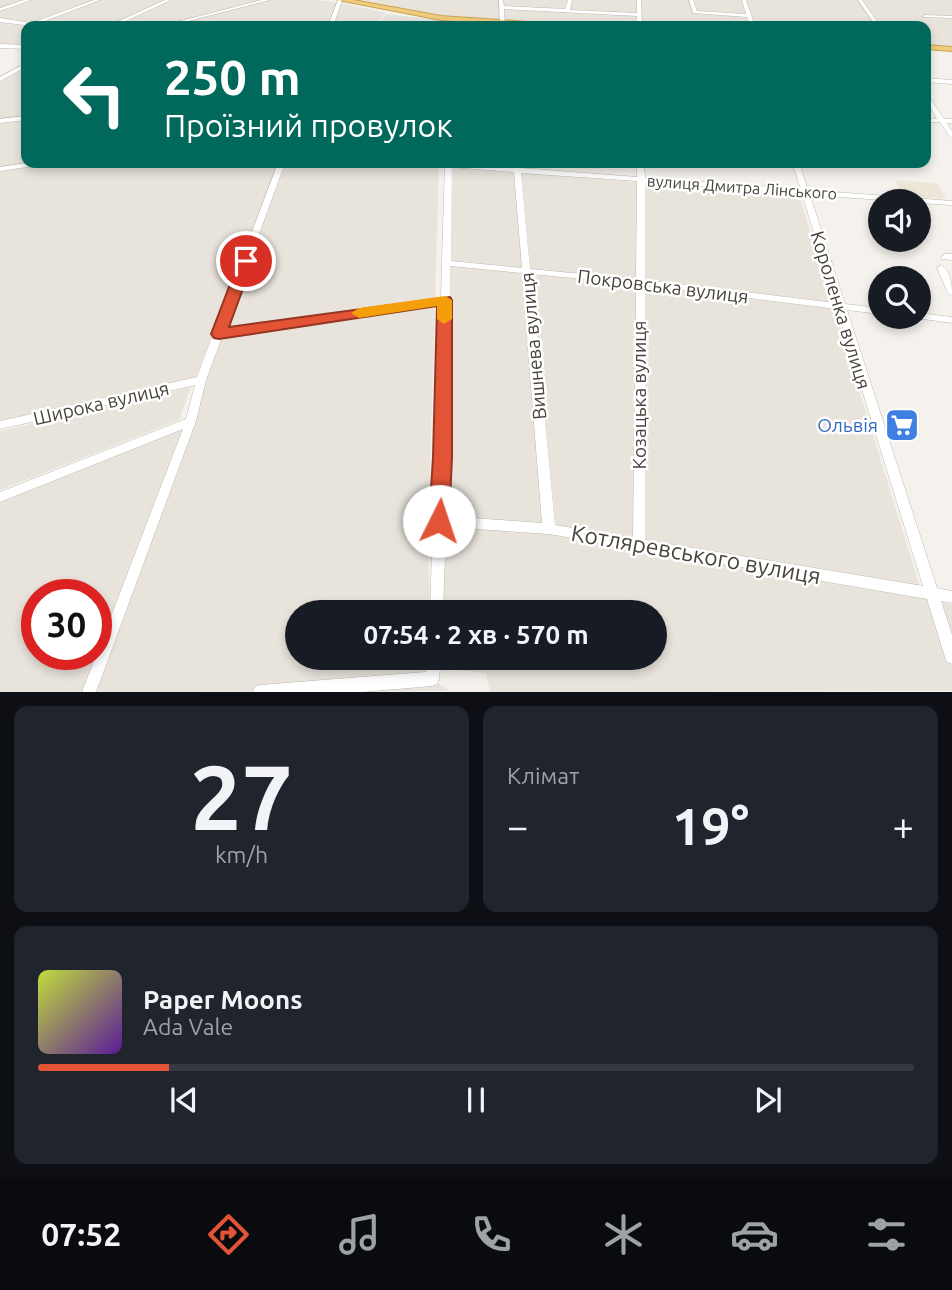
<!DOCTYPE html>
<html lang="uk">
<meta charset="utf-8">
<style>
body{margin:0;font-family:Ubuntu,sans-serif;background:#20242c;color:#f1f3f6;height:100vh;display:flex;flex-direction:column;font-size:26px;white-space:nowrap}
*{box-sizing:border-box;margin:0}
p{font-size:23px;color:#9ea1a6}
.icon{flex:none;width:38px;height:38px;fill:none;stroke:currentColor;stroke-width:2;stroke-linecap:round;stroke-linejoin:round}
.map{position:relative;height:692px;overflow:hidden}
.panel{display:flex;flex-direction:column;gap:14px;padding:14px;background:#0d0f14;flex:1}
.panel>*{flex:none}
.guide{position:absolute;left:21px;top:21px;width:910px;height:147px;border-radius:14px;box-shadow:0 4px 10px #0003;background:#00695c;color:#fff;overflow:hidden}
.fabs{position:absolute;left:868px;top:189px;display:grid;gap:14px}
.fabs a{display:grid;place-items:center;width:63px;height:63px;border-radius:50%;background:#171b24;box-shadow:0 4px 10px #0003;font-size:35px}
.speed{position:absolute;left:21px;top:579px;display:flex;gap:14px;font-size:35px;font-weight:700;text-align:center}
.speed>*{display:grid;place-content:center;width:91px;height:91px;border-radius:50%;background:#171b24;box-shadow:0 4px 10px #0003;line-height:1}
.speed .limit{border:10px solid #d22;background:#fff;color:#111}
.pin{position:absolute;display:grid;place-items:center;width:60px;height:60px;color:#fff;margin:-30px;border:4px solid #fff;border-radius:50%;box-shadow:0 2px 7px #0007}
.me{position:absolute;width:77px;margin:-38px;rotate:4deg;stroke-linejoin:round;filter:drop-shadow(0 0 5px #0008)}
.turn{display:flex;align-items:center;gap:24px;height:147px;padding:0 28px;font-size:32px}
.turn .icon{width:91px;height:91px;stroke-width:2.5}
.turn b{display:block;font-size:49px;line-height:60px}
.big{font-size:52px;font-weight:600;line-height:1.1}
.panel .tile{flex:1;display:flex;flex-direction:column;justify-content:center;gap:10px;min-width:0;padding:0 24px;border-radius:14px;background:#20242c}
.panel .dial{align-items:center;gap:0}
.dial b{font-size:91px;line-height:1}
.song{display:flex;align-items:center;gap:21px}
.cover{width:84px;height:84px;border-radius:10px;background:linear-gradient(135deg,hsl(70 70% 55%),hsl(270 70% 35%))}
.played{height:7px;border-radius:4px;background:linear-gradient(90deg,#e35336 15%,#363941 15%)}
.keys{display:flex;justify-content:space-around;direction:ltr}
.heat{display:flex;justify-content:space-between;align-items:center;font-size:38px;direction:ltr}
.panel .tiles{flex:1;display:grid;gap:14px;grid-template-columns:1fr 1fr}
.tile:last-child{grid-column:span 2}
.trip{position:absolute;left:285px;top:600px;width:382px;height:70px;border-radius:35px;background:#171b24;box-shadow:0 4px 10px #0003;font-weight:600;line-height:70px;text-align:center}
.tabs{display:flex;height:112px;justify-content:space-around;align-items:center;background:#090b0e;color:#9ea1a6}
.tabs .icon{width:49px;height:49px}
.tabs .on{color:#e35336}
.tabs b{font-size:32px;color:#f1f3f6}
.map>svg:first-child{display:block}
.residential{fill:#e8e4dc;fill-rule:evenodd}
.industrial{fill:#e5e2de}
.education{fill:#ece7d9}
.building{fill:#d5cfc3;stroke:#959188;stroke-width:2}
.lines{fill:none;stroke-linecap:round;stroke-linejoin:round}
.minor-casing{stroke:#bfbab0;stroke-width:1}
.highway-casing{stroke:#cda14e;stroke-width:2}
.minor{fill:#fff;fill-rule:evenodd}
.highway{fill:#eecb7e;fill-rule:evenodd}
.route{fill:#e35336;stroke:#943623;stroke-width:2}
.slow{fill:#f59e0b}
.labels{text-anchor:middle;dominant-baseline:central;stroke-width:5;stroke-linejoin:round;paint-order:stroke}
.far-street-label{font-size:16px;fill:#49443b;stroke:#fff}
.street-label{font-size:19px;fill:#49443b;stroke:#fff}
.shop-label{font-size:19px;fill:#366cbe;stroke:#fff;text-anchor:end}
.near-street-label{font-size:23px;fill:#49443b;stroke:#fff}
</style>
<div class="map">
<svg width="952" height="692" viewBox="0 0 952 692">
<rect width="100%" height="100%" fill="#f5f2ed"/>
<g class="residential">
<polygon points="0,0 315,0 336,2 327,26 26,26 26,47 0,46"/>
<polygon points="353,0 952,0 952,46 926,45 926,26 596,26 423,14"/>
<polygon points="342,3 386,13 374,26 333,26"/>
<polygon points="26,65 26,163 281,163 197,379 0,422 0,79"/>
<path d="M284 163H439L428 539 430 612H298V658H432V679L450 691 0 692V501L193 423 209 364ZM37 595H96V654H37Z"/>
<polygon points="453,167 799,195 923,597 952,605 952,691 490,692 486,673 437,668 438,658 654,658 654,612 441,612 448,529 443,507"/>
<polygon points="191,387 179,420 0,490 0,431"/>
</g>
<polygon class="industrial" points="387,14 465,23 463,26 376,26"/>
<polygon class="education" points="895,180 937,183 946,199 904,196"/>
<polygon class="building" points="472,604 495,607 494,612 470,612"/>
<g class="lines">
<g class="minor-casing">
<g id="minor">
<polygon points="24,0 31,0 0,11 0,8"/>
<polygon points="94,0 100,0 32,26 0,22 0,18 31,23"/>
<polygon points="165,0 171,0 115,26 108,26"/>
<polygon points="262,0 270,0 169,26 161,26"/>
<polygon points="338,0 342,0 333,26 328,26"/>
<polygon points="499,0 503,0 504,6 565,9 568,0 572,0 570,10 637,13 637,0 641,0 642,26 636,26 637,16 504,9 505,26 500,26"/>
<polygon points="689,0 693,0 697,11 746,14 742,0 746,0 755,26 750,26 747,17 693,13"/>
<polygon points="858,0 862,0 880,26 876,26"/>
<polygon points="925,15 952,16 952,18 923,17"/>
<polygon points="0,44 26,45 26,49 0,48"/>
<polygon points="26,63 26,67 0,81 0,77"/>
<polygon points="926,78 952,80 952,84 926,82"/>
<polygon points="926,94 928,95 944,119 952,119 952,123 947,123 952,131 952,138 950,137 940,122 926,122 926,118 937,119 926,100"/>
<polygon points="26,116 26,120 0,123 0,119"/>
<polygon points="28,163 44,163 40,165 0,171 0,167"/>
<path d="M278 163H285L224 330 441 298 442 265 441 263 442 261 445 163 514 168V163H520L521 168 637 177V163H644L645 178 801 189 792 163H799L808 190 952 201V205L919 203V201H899L810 195 845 304 880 308V314L847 310 937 588 952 591V603L941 601 952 635V664L947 662 945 657 927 599 549 534 446 527 443 612H430L433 521 437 457 441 303 222 337 206 380 196 421 96 692H82L183 429 0 502V492L186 419 195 385 0 429V421L197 377ZM451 167 514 172 522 268 451 261ZM521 173 637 181 636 279 530 269ZM645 182 802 194 836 303 645 280ZM450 266 522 273 542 523 446 516 449 457ZM531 274 636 284 633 538 555 525ZM645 285 837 309 923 586 645 540Z"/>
<polygon points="945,254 952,254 952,260 942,259 941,257"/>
<path d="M941 265C951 271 952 285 952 296L948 293 937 268Z"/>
<polygon points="919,313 952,317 952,323 916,318 915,317 919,317"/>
<polygon points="427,658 441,658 439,679 437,684 432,686 362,692 253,692 255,687 260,685 426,672"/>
</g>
</g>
<g class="highway-casing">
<g id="highway">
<polygon points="338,0 353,0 441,16 557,24 561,26 528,26 441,20"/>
<polygon points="926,45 952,47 952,51 926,49"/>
</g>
</g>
<use href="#minor" class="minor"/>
<use href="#highway" class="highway"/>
</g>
<polygon class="route" points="246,256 253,261 229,327 450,297 452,300 452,457 449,521 446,527 439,529 432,527 429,521 433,457 437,306 219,339 214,338 211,334 239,261"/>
<polygon class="slow" points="445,296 452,300 452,319 444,324 437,319 437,306 359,318 351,313 359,308"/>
<defs>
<g id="supermarket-square" transform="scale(1.75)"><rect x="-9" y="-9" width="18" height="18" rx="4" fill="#3f7fe0" stroke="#fff"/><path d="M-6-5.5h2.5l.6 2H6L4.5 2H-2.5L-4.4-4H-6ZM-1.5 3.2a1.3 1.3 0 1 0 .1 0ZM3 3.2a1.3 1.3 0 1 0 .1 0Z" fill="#fff"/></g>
</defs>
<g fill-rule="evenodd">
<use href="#supermarket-square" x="902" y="425"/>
</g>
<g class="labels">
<g class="far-street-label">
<text transform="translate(742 187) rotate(4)">вулиця Дмитра Лінського</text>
</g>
<g class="street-label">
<text transform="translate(663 286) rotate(7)">Покровська вулиця</text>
<text transform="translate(841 310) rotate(73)">Короленка вулиця</text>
<text transform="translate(533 346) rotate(-95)">Вишнева вулиця</text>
<text transform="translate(639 395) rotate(-90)">Козацька вулиця</text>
<text transform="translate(101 403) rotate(-13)">Широка вулиця</text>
</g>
<g class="shop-label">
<text x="878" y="425">Ольвія</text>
</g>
<g class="near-street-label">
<text transform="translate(696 554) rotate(10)">Котляревського вулиця</text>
</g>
</g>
</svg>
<div class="fabs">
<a><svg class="icon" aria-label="sound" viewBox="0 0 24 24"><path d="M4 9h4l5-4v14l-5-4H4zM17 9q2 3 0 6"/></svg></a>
<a><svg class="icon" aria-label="search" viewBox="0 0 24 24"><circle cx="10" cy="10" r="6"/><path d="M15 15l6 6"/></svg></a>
</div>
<div class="speed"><div class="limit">30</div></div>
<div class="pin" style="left:246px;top:261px;background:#d93025"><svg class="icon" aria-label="arrive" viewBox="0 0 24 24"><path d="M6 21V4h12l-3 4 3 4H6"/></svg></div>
<svg class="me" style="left:439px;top:521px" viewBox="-20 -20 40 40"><circle r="19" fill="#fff"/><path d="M0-13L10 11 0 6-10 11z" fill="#e35336"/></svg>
<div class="trip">07:54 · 2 хв · 570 m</div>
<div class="guide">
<div class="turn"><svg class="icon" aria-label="left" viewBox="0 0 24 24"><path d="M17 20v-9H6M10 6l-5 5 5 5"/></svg><div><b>250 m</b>Проїзний провулок</div></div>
</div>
</div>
<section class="panel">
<div class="tiles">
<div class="tile dial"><b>27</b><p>km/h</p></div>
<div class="tile"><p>Клімат</p>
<div class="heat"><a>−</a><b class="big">19°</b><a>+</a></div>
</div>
<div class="tile">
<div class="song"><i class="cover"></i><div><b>Paper Moons</b><p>Ada Vale</p></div></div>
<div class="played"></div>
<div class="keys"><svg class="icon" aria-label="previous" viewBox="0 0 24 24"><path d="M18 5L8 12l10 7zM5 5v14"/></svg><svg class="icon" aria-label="pause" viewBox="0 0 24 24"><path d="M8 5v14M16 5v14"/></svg><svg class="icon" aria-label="next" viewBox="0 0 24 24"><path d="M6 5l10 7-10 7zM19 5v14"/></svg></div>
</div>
</div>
</section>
<nav class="tabs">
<b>07:52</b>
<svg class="icon on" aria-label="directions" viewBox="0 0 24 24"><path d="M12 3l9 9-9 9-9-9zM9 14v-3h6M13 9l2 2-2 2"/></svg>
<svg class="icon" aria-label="music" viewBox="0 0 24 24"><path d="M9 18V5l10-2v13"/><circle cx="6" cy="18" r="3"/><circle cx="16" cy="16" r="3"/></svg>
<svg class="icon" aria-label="phone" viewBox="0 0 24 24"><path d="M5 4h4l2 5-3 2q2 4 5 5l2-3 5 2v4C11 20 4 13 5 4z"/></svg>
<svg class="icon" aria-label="climate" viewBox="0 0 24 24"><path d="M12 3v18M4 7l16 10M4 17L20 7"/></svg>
<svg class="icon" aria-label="car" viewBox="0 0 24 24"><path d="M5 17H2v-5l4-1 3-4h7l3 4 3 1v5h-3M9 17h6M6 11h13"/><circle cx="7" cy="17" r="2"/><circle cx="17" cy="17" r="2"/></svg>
<svg class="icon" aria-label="filters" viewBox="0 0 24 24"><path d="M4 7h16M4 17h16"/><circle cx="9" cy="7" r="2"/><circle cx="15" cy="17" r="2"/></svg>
</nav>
